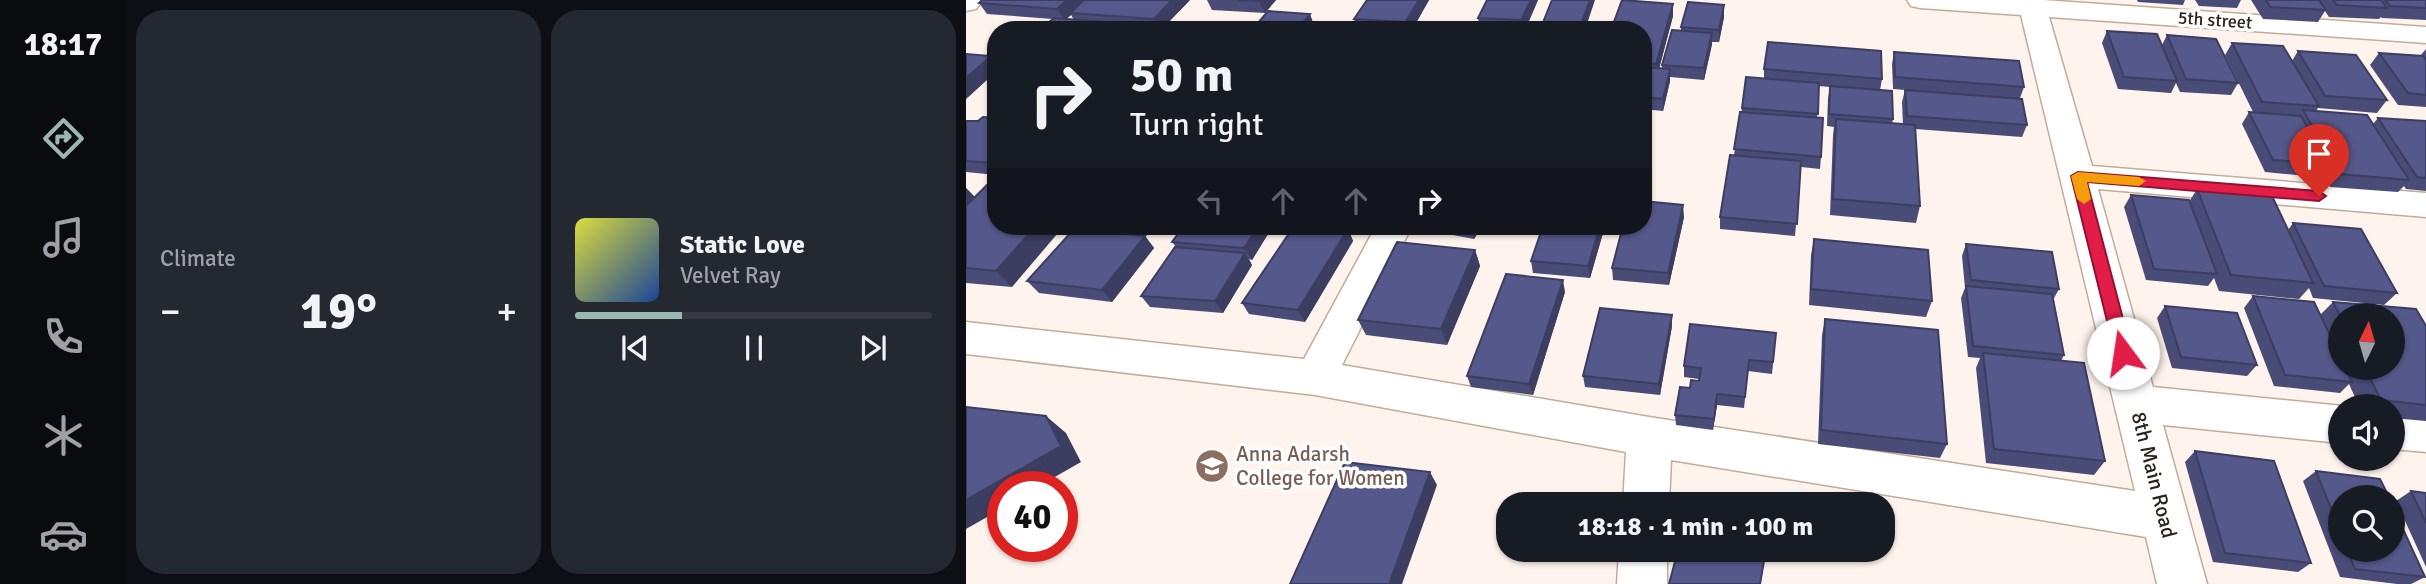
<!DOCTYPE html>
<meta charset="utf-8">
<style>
body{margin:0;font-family:Signika,sans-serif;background:#242831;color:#f1f3f6;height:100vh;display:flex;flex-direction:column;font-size:26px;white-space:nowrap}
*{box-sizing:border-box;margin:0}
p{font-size:23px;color:#9ea1a6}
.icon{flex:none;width:38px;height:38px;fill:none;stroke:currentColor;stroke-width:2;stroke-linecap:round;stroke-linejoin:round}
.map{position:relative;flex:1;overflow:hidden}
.panel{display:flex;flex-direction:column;gap:10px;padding:10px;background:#0d0f14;width:840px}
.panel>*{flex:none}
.guide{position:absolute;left:21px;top:21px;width:665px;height:214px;border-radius:28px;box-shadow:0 2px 5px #0004;background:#171b24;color:#f1f3f6;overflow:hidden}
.needle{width:46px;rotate:5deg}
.fabs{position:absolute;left:1362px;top:303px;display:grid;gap:14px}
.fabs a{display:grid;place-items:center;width:77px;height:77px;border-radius:50%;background:#171b24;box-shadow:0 2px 5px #0004;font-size:35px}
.speed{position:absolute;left:21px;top:471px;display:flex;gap:14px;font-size:35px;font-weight:700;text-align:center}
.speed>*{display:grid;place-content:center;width:91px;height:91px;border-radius:50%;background:#171b24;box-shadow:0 2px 5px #0004;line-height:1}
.speed .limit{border:10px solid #d22;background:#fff;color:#111}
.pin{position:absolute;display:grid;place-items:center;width:60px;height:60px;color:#fff;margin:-72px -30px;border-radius:50% 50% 50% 0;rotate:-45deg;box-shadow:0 0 7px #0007}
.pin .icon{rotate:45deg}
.me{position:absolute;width:77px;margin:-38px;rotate:346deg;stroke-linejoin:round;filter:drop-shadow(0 0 5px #0008)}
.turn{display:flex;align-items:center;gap:24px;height:147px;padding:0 28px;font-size:32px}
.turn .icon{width:91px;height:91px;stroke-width:2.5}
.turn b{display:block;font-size:49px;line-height:60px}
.lanes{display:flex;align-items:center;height:66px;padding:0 28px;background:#0003;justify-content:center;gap:35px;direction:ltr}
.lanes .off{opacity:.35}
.big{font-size:52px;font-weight:700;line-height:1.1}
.panel .widget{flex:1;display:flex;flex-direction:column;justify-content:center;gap:10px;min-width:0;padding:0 24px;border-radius:28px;background:#242831}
.song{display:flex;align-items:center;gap:21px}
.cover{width:84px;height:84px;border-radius:10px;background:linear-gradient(135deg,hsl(60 70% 55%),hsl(220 70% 35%))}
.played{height:7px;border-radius:4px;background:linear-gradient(90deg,#9ab8b2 30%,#363941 30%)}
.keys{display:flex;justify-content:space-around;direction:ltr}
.heat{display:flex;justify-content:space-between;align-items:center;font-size:38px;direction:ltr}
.panel .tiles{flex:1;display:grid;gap:10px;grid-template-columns:repeat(2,1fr)}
.trip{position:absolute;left:530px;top:492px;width:399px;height:70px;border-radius:28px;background:#171b24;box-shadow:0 2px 5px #0004;font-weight:700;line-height:70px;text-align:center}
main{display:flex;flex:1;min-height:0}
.tab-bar{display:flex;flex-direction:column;width:126px;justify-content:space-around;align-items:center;background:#090b0e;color:#9ea1a6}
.tab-bar .icon{width:49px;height:49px}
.tab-bar .active{color:#9ab8b2}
.tab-bar b{font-size:32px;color:#f1f3f6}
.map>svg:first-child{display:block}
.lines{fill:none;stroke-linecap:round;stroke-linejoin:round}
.minor-casing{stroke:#c3ab99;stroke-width:3}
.minor{fill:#fff;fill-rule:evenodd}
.wall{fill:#494c77;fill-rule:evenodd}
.shaded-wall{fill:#3c3e61}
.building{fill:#55588a;stroke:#3c3e61;stroke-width:2}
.route{fill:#e11d48;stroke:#92132f;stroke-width:2}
.slow{fill:#f59e0b}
.labels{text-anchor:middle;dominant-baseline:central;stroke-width:7;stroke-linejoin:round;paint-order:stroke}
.far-street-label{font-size:18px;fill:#2b221b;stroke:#fff}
.education-label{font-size:21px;fill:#785e54;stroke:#fff;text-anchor:start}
.street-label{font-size:21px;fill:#2b221b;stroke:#fff}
</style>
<main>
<nav class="tab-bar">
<b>18:17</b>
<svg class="icon active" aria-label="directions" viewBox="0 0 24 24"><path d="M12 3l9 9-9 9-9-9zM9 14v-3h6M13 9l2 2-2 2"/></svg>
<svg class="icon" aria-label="music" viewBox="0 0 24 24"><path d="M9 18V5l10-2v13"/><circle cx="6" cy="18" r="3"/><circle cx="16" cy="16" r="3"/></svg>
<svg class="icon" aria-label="phone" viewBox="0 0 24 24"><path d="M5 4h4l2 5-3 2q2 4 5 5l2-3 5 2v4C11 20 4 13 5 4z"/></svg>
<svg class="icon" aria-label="climate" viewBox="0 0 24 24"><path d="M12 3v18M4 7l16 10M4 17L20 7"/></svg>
<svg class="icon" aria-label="car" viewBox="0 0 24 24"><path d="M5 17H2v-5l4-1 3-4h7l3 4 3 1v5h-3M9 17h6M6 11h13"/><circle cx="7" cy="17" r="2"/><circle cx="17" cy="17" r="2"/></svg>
</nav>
<section class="panel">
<div class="tiles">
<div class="widget"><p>Climate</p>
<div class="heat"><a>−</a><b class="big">19°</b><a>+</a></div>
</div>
<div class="widget">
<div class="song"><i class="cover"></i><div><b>Static Love</b><p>Velvet Ray</p></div></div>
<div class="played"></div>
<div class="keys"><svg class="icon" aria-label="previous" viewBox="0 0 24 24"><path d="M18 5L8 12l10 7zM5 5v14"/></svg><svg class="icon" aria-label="pause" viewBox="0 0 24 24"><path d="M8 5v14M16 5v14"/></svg><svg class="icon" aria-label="next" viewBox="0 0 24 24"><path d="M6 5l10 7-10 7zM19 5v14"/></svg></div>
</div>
</div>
</section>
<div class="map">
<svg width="1460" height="584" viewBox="0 0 1460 584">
<rect width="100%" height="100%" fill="#fff4ed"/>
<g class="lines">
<g class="minor-casing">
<g id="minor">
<polygon points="0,0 17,0 10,9 0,11"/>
<polygon points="941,0 1077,0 1460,27 1460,43 1083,17 1126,166 1460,193 1460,217 1132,189 1187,387 1377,406 1374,406 1374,443 1197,425 1241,584 1191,584 1180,537 705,460 703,504 657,504 660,452 349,395 0,354 0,322 338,359 410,226 446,226 376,365 683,417 1169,491 1055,15 954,8 945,6"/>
<polygon points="1426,411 1460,414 1460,452 1426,449"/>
<polygon points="653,550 701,550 701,584 651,584"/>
</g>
</g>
<use href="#minor" class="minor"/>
</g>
<g class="wall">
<path d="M224 0 195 30H74L87 19 21 14 13 3ZM105 15 108 20 100 19Z"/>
<polygon points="241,0 310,0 299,13 246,10"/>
<polygon points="401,0 463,0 446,30 392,30 388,19"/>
<polygon points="521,0 572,0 559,30 514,29 512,18"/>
<polygon points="1171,0 1219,0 1217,5 1172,2"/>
<polygon points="1229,0 1275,0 1271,8 1233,6"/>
<polygon points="1285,0 1460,0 1460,20 1416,18 1415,17 1413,19 1363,17 1359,11 1352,22 1297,19"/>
<polygon points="707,16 693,69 696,69 696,65 715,31 715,27 758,17 753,42 746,42 738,80 704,77 704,81 697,111 677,109 677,30"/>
<polygon points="1141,31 1196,45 1201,35 1272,83 1265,95 1214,92 1210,83 1205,93 1152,89 1136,43"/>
<polygon points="1266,43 1326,61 1332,51 1421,100 1411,113 1352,108 1350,111 1407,124 1412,118 1460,121 1460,191 1440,189 1438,186 1432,192 1364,187 1356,172 1353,177 1299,172 1276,124 1283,112 1287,112 1259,55"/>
<polygon points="1460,49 1460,107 1432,105 1404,65 1413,53 1454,56"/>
<polygon points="928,52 1058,87 1054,98 1061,125 1056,137 949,129 954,206 950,223 864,215 867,135 868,127 861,126 862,99 864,87 853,86 851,118 855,157 854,169 835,167 829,236 754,229 754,217 768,155 776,108 798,79 798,69 916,79 914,90 927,119 926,124 937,125 936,102 939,90 951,91 927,89 926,64"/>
<polygon points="30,62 30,86 23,78 0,99"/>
<polygon points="30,118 30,175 0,172 0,121 12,121"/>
<polygon points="0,188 9,197 46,287 0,283"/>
<polygon points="1231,189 1322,230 1327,223 1431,293 1418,305 1347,298 1343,288 1333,299 1253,291 1248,278 1242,286 1180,280 1158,207 1165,195 1223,202"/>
<polygon points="718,217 703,285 647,280 646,268"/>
<polygon points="218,226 307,226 286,260 283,259 286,265 257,313 184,307 175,296 210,247 206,242"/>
<polygon points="454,226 516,226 508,239 455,229"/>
<polygon points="577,226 639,226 624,278 567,273 565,261"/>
<polygon points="382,229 387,241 339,322 283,314 276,303"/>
<polygon points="179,236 188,248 146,302 73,293 61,281"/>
<polygon points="848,239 966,301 960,317 843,305 845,255"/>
<polygon points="1000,244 1093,289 1087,300 1098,355 1095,361 1139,461 1128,475 1020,463 1010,368 1014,358 1002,357 995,298 999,288 996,256"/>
<polygon points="509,250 514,266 481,345 400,335 392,320"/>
<polygon points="599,292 567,395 505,387 501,376"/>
<path d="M1287 296 1354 315 1367 302 1460 326V421L1426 418V406H1393L1383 384 1374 393 1308 386 1278 308ZM1374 315 1426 368H1374Z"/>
<polygon points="1199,306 1291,365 1281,376 1206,368 1191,318"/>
<polygon points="706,315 706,326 694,395 619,387 617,376"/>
<polygon points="859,319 981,444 974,458 852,444 856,335"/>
<polygon points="810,333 806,374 782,371 778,408 751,405 747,430 710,425 709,415 733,379 718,377 718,366"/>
<polygon points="1229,451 1345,563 1332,572 1247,562 1219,462"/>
<polygon points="1350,471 1374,497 1374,550 1426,550 1459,577 1445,584 1431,584 1374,577 1337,481"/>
<polygon points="1445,491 1460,493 1460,567 1430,501"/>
</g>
<g class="shaded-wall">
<polygon points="101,0 122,0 104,13 105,15 99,20 91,9"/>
<polygon points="206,0 224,0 195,30 194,30 188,19"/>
<polygon points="295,0 310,0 299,13 293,1"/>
<polygon points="453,0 463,0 446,30 442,30 439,22"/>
<polygon points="565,0 572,0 559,30 557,30 555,20"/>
<polygon points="624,0 629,0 619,30 613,30"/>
<polygon points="707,4 707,16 691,76 690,64"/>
<polygon points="758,5 758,17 753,42 753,30"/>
<polygon points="344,14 348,25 345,30 331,30"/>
<polygon points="167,24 171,30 162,30"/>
<polygon points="746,33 746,45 738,80 738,68"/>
<polygon points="25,56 30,62 30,72 21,75 23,78 0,99 0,78"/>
<polygon points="704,69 704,81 697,111 697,99"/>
<polygon points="0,188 15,204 0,219"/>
<polygon points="717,205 718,217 703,285 702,273"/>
<polygon points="70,226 98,226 46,287 30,271"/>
<polygon points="292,226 307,226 286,260 278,248"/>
<polygon points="505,226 516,226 508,239 504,227"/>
<polygon points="634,226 639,226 624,278 622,266"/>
<polygon points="382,229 387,241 339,322 332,310"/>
<polygon points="179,236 188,248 146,302 136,290"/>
<polygon points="509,250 514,266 481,345 475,329"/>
<polygon points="279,253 286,265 257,313 249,301"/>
<polygon points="597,280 599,292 567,395 563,384"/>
<polygon points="706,315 706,326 694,395 693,384"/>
<polygon points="751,394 751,405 747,430 748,419"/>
<polygon points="80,416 100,433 115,462 73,486 37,486 37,508 0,529 0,500"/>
<polygon points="464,472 471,485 436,584 423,584"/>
</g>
<g class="building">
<polygon points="16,0 101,0 91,9 13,3"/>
<polygon points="118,0 206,0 188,19 104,13"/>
<polygon points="272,0 295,0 293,1"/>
<polygon points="401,0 453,0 439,22 388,19"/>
<polygon points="521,0 565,0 555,20 512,18"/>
<polygon points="586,0 624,0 613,30 574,30"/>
<polygon points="656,0 707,4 690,64 677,63 677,30 645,30"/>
<polygon points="1300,0 1353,0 1360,10 1304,7"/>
<polygon points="1367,0 1415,0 1421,8 1371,5"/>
<polygon points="1419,0 1460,0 1460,8 1424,6"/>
<polygon points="722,2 758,5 753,30 715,27"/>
<polygon points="302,11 344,14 331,30 286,30"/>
<polygon points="88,18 167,24 162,30 74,30"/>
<polygon points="706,30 746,33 738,68 696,65"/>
<polygon points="1141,31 1191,34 1211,81 1158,77"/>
<polygon points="1201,35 1250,39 1272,83 1220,79"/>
<polygon points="802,42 915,51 916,79 798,69"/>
<polygon points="1266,43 1317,46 1353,106 1296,102"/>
<polygon points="1332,51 1390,55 1421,100 1359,96"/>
<polygon points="928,52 1053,61 1058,87 929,77"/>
<polygon points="1413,53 1457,56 1460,60 1460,95 1442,93"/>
<polygon points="0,54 25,56 0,78"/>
<polygon points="677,67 704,69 697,99 677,97"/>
<polygon points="30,68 30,76 21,75"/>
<polygon points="780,77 853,83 852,114 776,108"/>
<polygon points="864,86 926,91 927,119 863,114"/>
<polygon points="939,90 1056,99 1061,125 941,116"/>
<polygon points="1337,110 1401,115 1443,180 1374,174"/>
<polygon points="774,112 857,118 855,157 768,149"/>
<polygon points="1283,112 1335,116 1362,164 1307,160"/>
<polygon points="17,117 30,118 30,161 28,163 0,161 0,121 12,121"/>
<polygon points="1412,118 1460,121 1460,178 1451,177"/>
<polygon points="870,119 949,125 954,206 867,199"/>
<polygon points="764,155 835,161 831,224 754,217"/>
<polygon points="30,176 30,226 70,226 30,271 0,268 0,206"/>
<polygon points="1231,189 1306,196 1347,283 1265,275"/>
<polygon points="1165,195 1223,200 1251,274 1188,269"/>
<polygon points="677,201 717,205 702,273 646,268 657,226 677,226"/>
<polygon points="1327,223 1395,229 1431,293 1358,286"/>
<polygon points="218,226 292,226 278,248 206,242"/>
<polygon points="328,226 355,226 382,229 332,310 276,303"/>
<polygon points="577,226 634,226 622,266 565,261"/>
<polygon points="108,229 179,236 136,290 61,281"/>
<polygon points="848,239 962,250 966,301 845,289"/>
<polygon points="431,242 509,250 475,329 392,320"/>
<polygon points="1000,244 1086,252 1093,289 1005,280"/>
<polygon points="209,247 279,253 249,301 175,296"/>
<polygon points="540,274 597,280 563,384 501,376"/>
<polygon points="1000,286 1086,294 1098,355 1007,346"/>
<polygon points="1287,296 1348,302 1374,356 1374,368 1379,368 1386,382 1319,375"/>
<polygon points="1367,302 1450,309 1460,326 1460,405 1415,400 1399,368 1426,368 1426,315 1374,315"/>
<polygon points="1199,306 1271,313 1291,365 1215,357"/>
<polygon points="634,308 706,315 693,384 617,376"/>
<polygon points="859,319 972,330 981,444 855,430"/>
<polygon points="724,324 810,333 807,362 783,360 779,397 751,394 748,419 709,415 714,387 724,388 725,380 733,381 735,368 718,366"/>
<polygon points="1017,353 1118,363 1139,461 1028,449"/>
<polygon points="0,407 80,416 95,446 0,500"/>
<polygon points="1229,451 1308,461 1345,563 1259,553"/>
<polygon points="379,462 464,472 423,584 324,584"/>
<polygon points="1350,471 1414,479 1423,497 1374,497 1374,531"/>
<polygon points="1445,491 1460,493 1460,523"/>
<polygon points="1426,505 1459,577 1389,569 1381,550 1426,550"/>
<polygon points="712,550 800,550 794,584 703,584"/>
</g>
<polygon class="route" points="1112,172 1353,191 1360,196 1353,201 1121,182 1166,353 1163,358 1151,358 1149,353 1105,176"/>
<polygon class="slow" points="1112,172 1173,177 1180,181 1173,186 1121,182 1125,199 1118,204 1111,199 1105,176"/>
<defs>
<g id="university-disc" transform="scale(1.75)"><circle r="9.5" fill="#8d6e63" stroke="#fff"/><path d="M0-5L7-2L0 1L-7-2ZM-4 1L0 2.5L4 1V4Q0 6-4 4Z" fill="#fff"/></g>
</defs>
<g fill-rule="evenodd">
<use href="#university-disc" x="246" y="466"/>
</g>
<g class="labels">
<g class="far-street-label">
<text transform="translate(1249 20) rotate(4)">5th street</text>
</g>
<g class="education-label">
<text x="270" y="454">Anna Adarsh<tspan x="270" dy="24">College for Women</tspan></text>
</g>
<g class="street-label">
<text transform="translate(1188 475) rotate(76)">8th Main Road</text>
</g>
</g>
</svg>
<div class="fabs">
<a><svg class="needle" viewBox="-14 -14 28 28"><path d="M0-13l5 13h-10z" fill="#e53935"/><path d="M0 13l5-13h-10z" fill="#9ea1a6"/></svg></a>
<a><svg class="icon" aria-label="sound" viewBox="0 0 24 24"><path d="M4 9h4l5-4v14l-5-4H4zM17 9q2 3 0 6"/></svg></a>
<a><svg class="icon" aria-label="search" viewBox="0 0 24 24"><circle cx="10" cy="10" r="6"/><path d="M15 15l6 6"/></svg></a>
</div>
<div class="speed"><div class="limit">40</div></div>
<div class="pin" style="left:1353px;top:196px;background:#d93025"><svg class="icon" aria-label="arrive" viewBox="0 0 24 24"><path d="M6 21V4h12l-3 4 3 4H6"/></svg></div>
<svg class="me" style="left:1157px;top:353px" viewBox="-20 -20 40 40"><circle r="19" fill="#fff"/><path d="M0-13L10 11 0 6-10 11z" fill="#e11d48"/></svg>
<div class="trip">18:18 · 1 min · 100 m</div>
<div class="guide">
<div class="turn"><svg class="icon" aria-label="right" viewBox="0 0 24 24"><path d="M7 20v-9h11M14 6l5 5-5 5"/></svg><div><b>50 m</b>Turn right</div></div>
<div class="lanes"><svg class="icon off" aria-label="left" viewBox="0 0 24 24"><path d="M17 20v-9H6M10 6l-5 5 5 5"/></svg><svg class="icon off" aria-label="ahead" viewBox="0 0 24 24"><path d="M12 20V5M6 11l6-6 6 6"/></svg><svg class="icon off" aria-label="ahead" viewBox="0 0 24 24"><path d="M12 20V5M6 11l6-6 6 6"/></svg><svg class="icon" aria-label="right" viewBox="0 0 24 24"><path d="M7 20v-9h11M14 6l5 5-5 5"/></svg></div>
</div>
</div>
</main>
